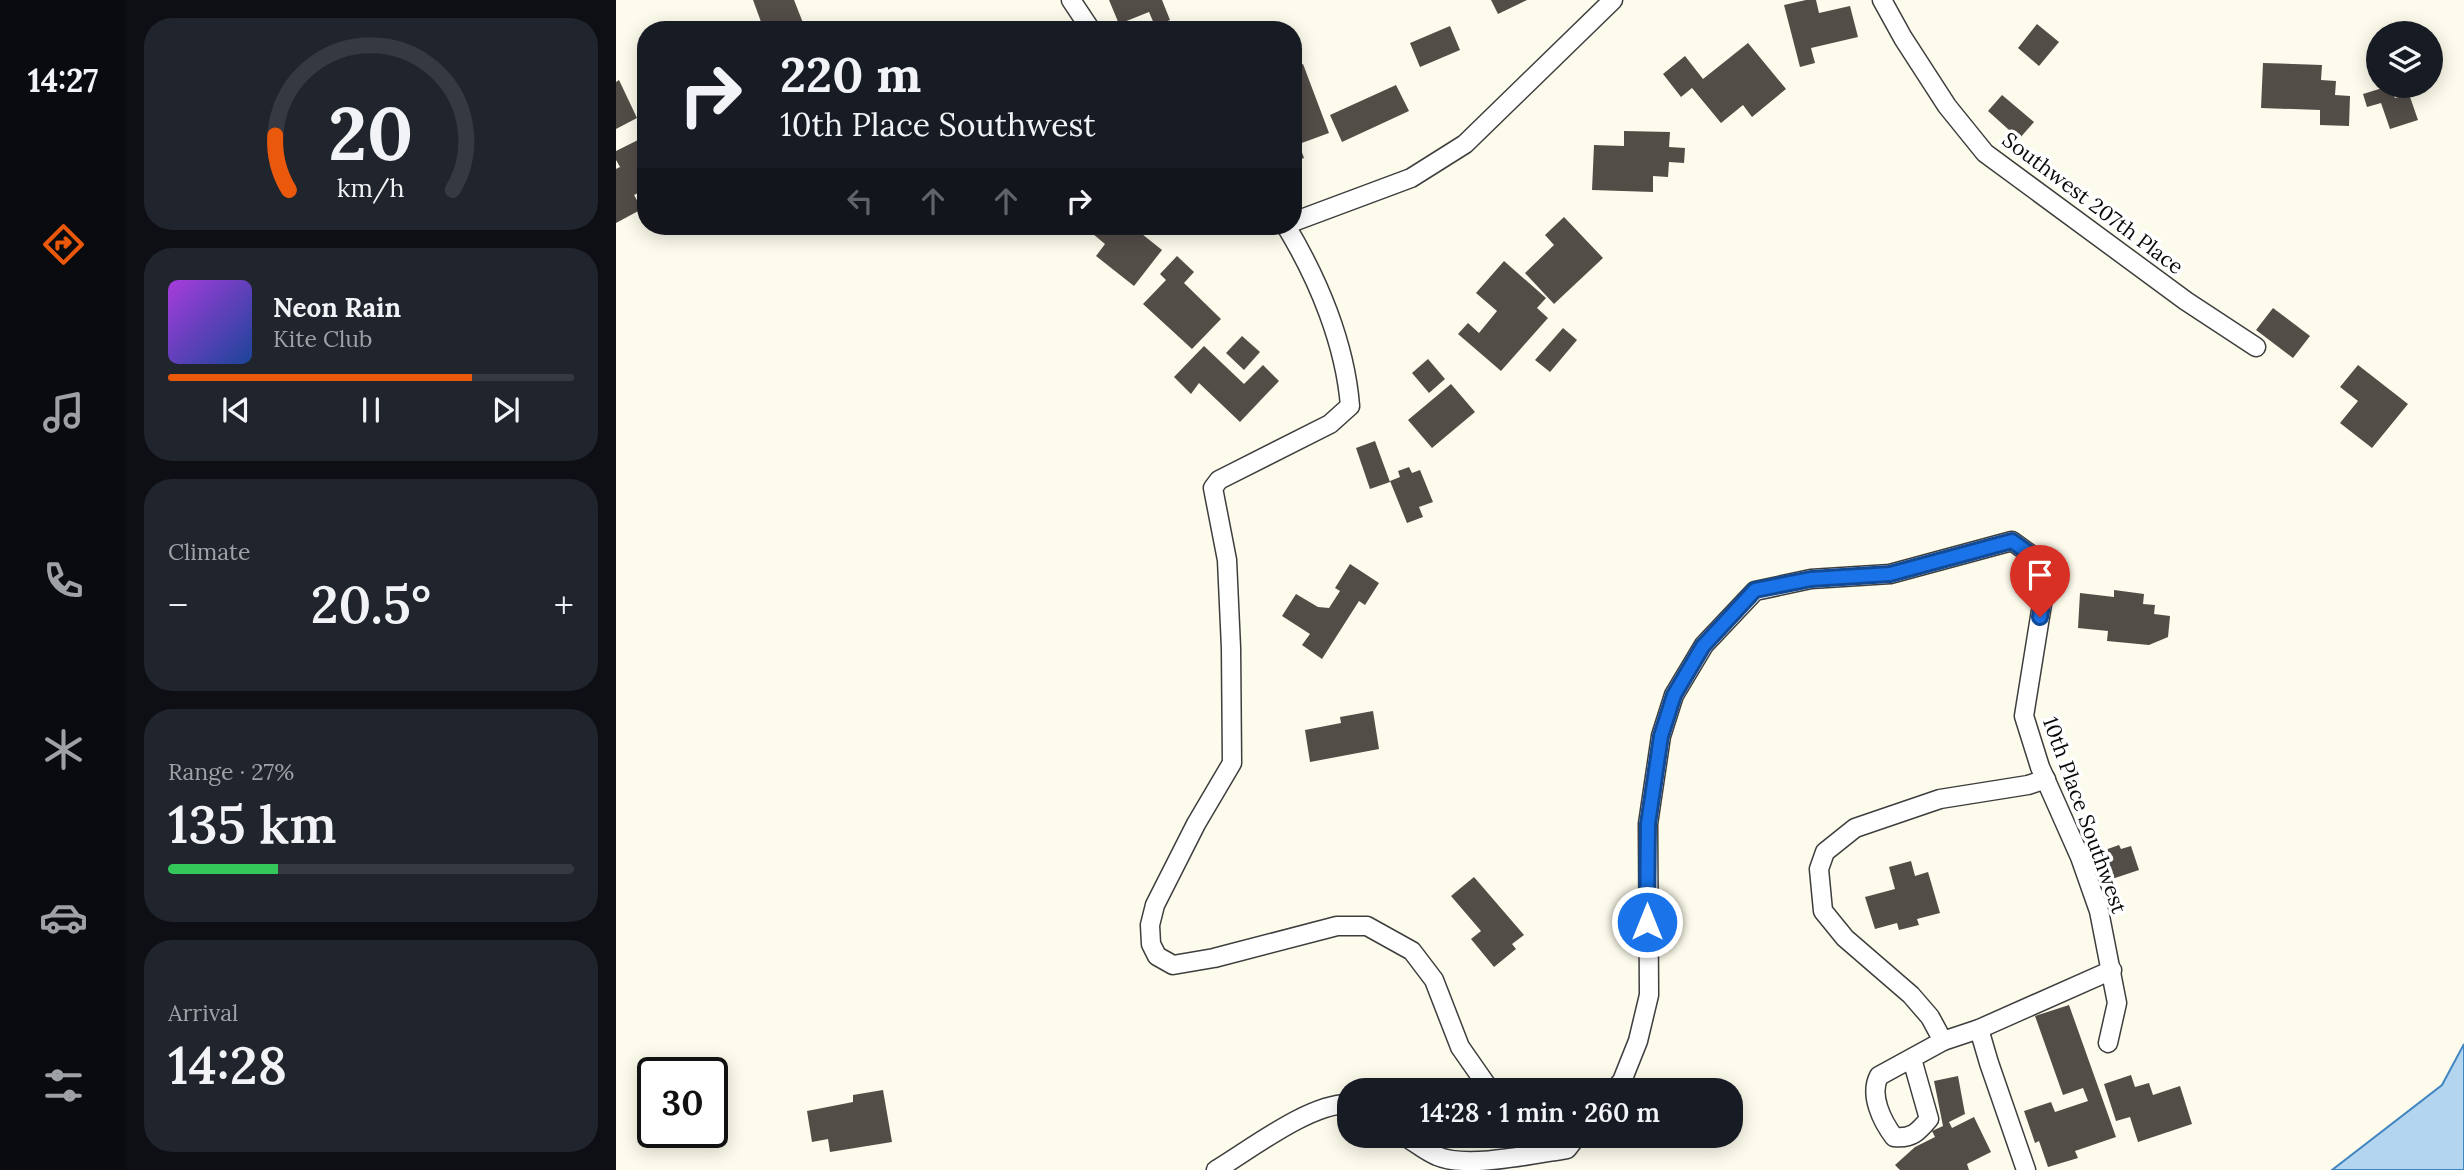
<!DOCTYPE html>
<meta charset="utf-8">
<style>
body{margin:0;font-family:Lora,serif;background:#20242c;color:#f1f3f6;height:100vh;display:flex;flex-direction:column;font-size:26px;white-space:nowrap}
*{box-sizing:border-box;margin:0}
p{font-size:23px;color:#9ea1a6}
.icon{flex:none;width:38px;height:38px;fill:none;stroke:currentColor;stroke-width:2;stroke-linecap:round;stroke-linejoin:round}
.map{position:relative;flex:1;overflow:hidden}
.panel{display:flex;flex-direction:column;gap:18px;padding:18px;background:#0d0f14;width:490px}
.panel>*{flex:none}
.top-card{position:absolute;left:21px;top:21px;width:665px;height:214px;border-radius:28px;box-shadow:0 4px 18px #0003;background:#171b24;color:#f1f3f6;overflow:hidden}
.fabs{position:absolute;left:1750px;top:21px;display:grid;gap:14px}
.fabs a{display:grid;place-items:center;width:77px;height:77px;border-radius:50%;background:#171b24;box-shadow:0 4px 18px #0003;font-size:35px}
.speed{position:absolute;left:21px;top:1057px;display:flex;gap:14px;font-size:35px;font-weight:700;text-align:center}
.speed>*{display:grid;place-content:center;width:91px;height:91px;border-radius:50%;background:#171b24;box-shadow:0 4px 18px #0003;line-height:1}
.speed .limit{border:4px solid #111;border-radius:10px;background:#fff;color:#111}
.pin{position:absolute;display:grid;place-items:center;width:60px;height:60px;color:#fff;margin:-72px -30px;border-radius:50% 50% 50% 0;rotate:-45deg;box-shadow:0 0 7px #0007}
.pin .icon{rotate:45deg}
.me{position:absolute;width:77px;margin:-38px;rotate:0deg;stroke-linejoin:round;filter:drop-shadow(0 0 5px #0008)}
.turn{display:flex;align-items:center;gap:24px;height:147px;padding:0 28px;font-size:32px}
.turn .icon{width:91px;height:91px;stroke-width:2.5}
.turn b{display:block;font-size:49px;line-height:60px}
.lanes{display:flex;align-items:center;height:66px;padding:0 28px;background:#0003;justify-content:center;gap:35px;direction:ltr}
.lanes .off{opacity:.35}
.big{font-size:52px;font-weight:600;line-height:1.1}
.panel .widget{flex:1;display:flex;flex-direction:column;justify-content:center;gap:10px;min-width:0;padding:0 24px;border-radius:28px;background:#20242c}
.panel .dial{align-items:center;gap:0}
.dial svg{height:182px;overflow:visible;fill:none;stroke:#363941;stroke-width:7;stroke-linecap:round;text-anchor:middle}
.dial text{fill:#f1f3f6;stroke:none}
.song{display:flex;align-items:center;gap:21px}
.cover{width:84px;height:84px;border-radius:10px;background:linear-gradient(135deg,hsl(280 70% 55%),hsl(220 70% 35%))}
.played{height:7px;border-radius:4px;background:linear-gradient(90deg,#ea580c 75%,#363941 75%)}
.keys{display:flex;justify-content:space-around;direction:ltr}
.heat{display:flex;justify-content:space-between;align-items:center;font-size:38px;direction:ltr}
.charge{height:10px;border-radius:5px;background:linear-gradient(90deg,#34c759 27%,#363941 0)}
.trip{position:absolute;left:721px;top:1078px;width:406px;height:70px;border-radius:28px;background:#171b24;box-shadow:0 4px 18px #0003;font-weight:600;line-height:70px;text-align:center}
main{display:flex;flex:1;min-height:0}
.dock{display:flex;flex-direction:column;width:126px;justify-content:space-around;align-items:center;background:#090b0e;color:#9ea1a6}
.dock .icon{width:49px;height:49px}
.dock .selected{color:#ea580c}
.dock b{font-size:32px;color:#f1f3f6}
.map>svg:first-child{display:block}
.water{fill:#b4d5f0;stroke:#4185c1;stroke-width:2}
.building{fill:#534d48}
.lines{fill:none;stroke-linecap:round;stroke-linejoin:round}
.street-casing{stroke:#3e3e3e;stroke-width:21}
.street{stroke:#fff;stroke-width:18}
.route-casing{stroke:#114b97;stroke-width:18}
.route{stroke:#1a73e8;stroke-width:12}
.labels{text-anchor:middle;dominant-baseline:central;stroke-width:7;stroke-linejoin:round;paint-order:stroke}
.street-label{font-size:21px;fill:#0b0b0b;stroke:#fff}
</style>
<main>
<nav class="dock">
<b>14:27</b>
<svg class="icon selected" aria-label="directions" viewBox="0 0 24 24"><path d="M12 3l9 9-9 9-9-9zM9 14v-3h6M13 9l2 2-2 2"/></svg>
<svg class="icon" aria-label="music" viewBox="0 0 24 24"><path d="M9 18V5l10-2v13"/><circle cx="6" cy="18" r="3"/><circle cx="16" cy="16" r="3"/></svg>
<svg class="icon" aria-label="phone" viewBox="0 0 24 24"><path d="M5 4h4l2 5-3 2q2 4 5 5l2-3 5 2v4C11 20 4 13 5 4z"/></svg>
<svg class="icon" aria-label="climate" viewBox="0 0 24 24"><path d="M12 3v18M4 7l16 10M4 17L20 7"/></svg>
<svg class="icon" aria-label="car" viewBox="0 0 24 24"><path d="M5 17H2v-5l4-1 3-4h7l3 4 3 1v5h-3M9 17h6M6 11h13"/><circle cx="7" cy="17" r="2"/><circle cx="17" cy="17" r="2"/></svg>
<svg class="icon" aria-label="filters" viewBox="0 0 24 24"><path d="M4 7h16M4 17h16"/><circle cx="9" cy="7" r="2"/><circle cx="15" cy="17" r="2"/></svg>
</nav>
<section class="panel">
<div class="widget dial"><svg viewBox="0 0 100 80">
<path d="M14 69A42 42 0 1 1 86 69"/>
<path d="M14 69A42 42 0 0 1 8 45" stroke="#ea580c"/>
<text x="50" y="56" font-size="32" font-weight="700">20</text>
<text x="50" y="72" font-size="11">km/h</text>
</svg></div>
<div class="widget">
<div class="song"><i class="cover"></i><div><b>Neon Rain</b><p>Kite Club</p></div></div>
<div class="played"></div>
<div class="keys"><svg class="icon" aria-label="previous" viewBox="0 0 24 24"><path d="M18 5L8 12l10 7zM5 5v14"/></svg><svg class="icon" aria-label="pause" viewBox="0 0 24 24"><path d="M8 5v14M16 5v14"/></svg><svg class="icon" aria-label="next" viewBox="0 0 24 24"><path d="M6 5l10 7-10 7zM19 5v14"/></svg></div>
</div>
<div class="widget"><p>Climate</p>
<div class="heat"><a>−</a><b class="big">20.5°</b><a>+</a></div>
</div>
<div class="widget"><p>Range · 27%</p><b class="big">135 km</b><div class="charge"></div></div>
<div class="widget"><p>Arrival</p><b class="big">14:28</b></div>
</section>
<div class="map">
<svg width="1848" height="1170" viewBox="0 0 1848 1170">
<rect width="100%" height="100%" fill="#fdfbeb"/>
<polygon class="water" points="1848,1044 1848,1170 1716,1170 1826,1085"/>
<g class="building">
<polygon points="137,0 178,0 189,28 183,30 148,30"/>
<polygon points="493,0 546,0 554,20 539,26 533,12 503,24"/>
<polygon points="875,0 911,0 882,14"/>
<polygon points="1190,0 1200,0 1203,13 1234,6 1242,37 1195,48 1199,63 1184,67 1168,5"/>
<polygon points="1421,24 1443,42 1423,66 1402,48"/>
<polygon points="834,26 844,50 804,67 794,43"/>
<polygon points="1132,43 1170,89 1136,117 1127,105 1105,123 1076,88 1065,97 1047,74 1069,56 1087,79"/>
<polygon points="1647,63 1706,65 1705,80 1720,81 1719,95 1734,96 1733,126 1704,125 1704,110 1645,108"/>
<polygon points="687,64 713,133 683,144 688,158 677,162 677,68"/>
<polygon points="3,80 21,118 0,129 0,82"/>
<polygon points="780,85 793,111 726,142 714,115"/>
<polygon points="1773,86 1775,86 1779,98 1793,94 1802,120 1774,129 1765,103 1751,107 1747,94"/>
<polygon points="1386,95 1418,122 1403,139 1372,111"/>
<polygon points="1008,131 1054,132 1053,147 1069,148 1068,163 1053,162 1052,177 1037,176 1037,192 976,190 978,145 1008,146"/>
<polygon points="22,140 30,154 30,189 18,195 26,209 0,223 0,169 4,167 0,160 0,151"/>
<polygon points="948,217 987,258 938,304 909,273 938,245 929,235"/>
<polygon points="442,226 465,226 461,234"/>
<polygon points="483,226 516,226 546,250 518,286 480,256 489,244 477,234"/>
<polygon points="561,256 578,272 568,283 605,319 576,349 527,304 550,280 544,274"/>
<polygon points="888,261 930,298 921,308 932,318 885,371 842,334 852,323 863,333 881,311 860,293"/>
<polygon points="1657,308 1694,336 1677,358 1640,330"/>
<polygon points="947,328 961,340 934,372 919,360"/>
<polygon points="626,336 644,352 628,370 610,353"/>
<polygon points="588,346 628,384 647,365 663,381 624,422 583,383 575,394 558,377"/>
<polygon points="812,359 829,379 813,393 796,373"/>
<polygon points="1742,365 1792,404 1756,448 1724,423 1742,401 1724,387"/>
<polygon points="835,384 859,412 816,448 792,420"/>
<polygon points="759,441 774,482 754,489 740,448"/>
<polygon points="793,467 796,473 804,470 817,502 803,507 807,517 791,523 774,481 784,477 782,471"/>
<polygon points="734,564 763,583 749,605 743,601 706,659 686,645 694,634 666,616 680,594 702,607 713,608 724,591 719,588"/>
<polygon points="1498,590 1528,594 1527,604 1539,605 1538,614 1554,616 1552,637 1533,645 1491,641 1492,631 1462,628 1464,593 1498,597"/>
<polygon points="757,711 763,749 694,762 689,730 725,723 724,717"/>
<polygon points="1503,845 1505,849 1515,846 1523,870 1496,879 1486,851"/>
<polygon points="1295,861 1299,876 1312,872 1324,913 1301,919 1303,925 1283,930 1281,923 1259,929 1249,897 1279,889 1273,867"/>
<polygon points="858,877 908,935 896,944 900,949 878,967 855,939 865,931 835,896"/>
<polygon points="1453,1005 1500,1137 1459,1151 1462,1158 1432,1167 1423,1141 1419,1143 1408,1111 1435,1102 1439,1112 1472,1101 1467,1088 1447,1095 1419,1016"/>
<polygon points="1515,1075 1519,1087 1533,1083 1537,1095 1564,1086 1576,1124 1522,1142 1514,1117 1500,1121 1488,1084"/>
<polygon points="1342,1076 1349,1114 1333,1122 1336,1128 1358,1117 1375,1152 1351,1164 1353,1170 1284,1170 1279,1165 1299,1147 1319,1137 1316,1131 1327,1126 1318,1081"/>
<polygon points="267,1090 276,1142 214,1152 212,1139 196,1142 191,1111 237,1102 237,1095"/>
</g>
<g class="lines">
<g class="street-casing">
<g id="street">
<polyline points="455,0 475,30"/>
<polyline points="1266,0 1287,38 1331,106 1369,153 1570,301 1640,347"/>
<polyline points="677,222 795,178 849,144 997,0"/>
<path d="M670 226C702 279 729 343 734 406L714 424 603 480 597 488 611 560 615 648 616 763 580 824 539 905 534 925 535 944 541 956 557 965 598 958 721 926H751L796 951 818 980 844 1047 874 1090"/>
<polyline points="1363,1029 1373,1063 1410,1170"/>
<polyline points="1327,1041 1314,1017 1295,995 1229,938 1207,911 1203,869 1209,852 1239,828 1324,799 1412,785 1430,779"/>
<path d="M1296 1059 1313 1119C1302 1132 1296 1139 1278 1137 1266 1121 1253 1095 1263 1076L1327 1041 1363 1029 1496 970"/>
<polyline points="998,1090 1006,1081 1022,1041 1033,995 1032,824 1045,736 1058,695 1088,645 1139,591 1195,579 1274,574 1396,541 1432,567 1408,716 1424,767 1464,857 1483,911 1501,1003 1492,1043"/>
<path d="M788 1136C799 1142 809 1151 821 1156 850 1169 918 1154 951 1149L961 1136"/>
<path d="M600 1170C635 1149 694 1103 733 1104"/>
</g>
</g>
<use href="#street" class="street"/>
</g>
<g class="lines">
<g class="route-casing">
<polyline id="route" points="1031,922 1032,824 1045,736 1058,695 1087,646 1139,590 1195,579 1274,574 1396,541 1432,567 1424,617"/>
</g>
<use href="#route" class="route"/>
</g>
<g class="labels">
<g class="street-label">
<text transform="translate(1477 203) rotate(37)">Southwest 207th Place</text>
<text transform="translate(1469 815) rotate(70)">10th Place Southwest</text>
</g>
</g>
</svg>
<div class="fabs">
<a><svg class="icon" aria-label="layers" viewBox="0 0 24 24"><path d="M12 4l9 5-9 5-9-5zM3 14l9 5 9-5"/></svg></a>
</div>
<div class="speed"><div class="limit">30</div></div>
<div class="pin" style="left:1424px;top:617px;background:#d93025"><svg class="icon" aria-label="arrive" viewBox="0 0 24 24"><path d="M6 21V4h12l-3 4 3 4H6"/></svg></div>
<svg class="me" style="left:1031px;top:922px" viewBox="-20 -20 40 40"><circle r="17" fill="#1a73e8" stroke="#fff" stroke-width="3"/><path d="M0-11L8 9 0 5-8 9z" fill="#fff"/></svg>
<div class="trip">14:28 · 1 min · 260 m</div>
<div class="top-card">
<div class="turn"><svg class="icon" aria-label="right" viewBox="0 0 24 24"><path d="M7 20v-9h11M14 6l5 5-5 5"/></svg><div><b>220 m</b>10th Place Southwest</div></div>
<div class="lanes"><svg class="icon off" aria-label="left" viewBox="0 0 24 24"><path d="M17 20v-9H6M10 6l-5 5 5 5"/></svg><svg class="icon off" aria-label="ahead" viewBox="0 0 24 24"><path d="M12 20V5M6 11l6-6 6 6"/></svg><svg class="icon off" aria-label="ahead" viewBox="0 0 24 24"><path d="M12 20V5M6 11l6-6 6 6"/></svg><svg class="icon" aria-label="right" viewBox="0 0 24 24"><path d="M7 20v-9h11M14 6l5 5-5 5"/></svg></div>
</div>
</div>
</main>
